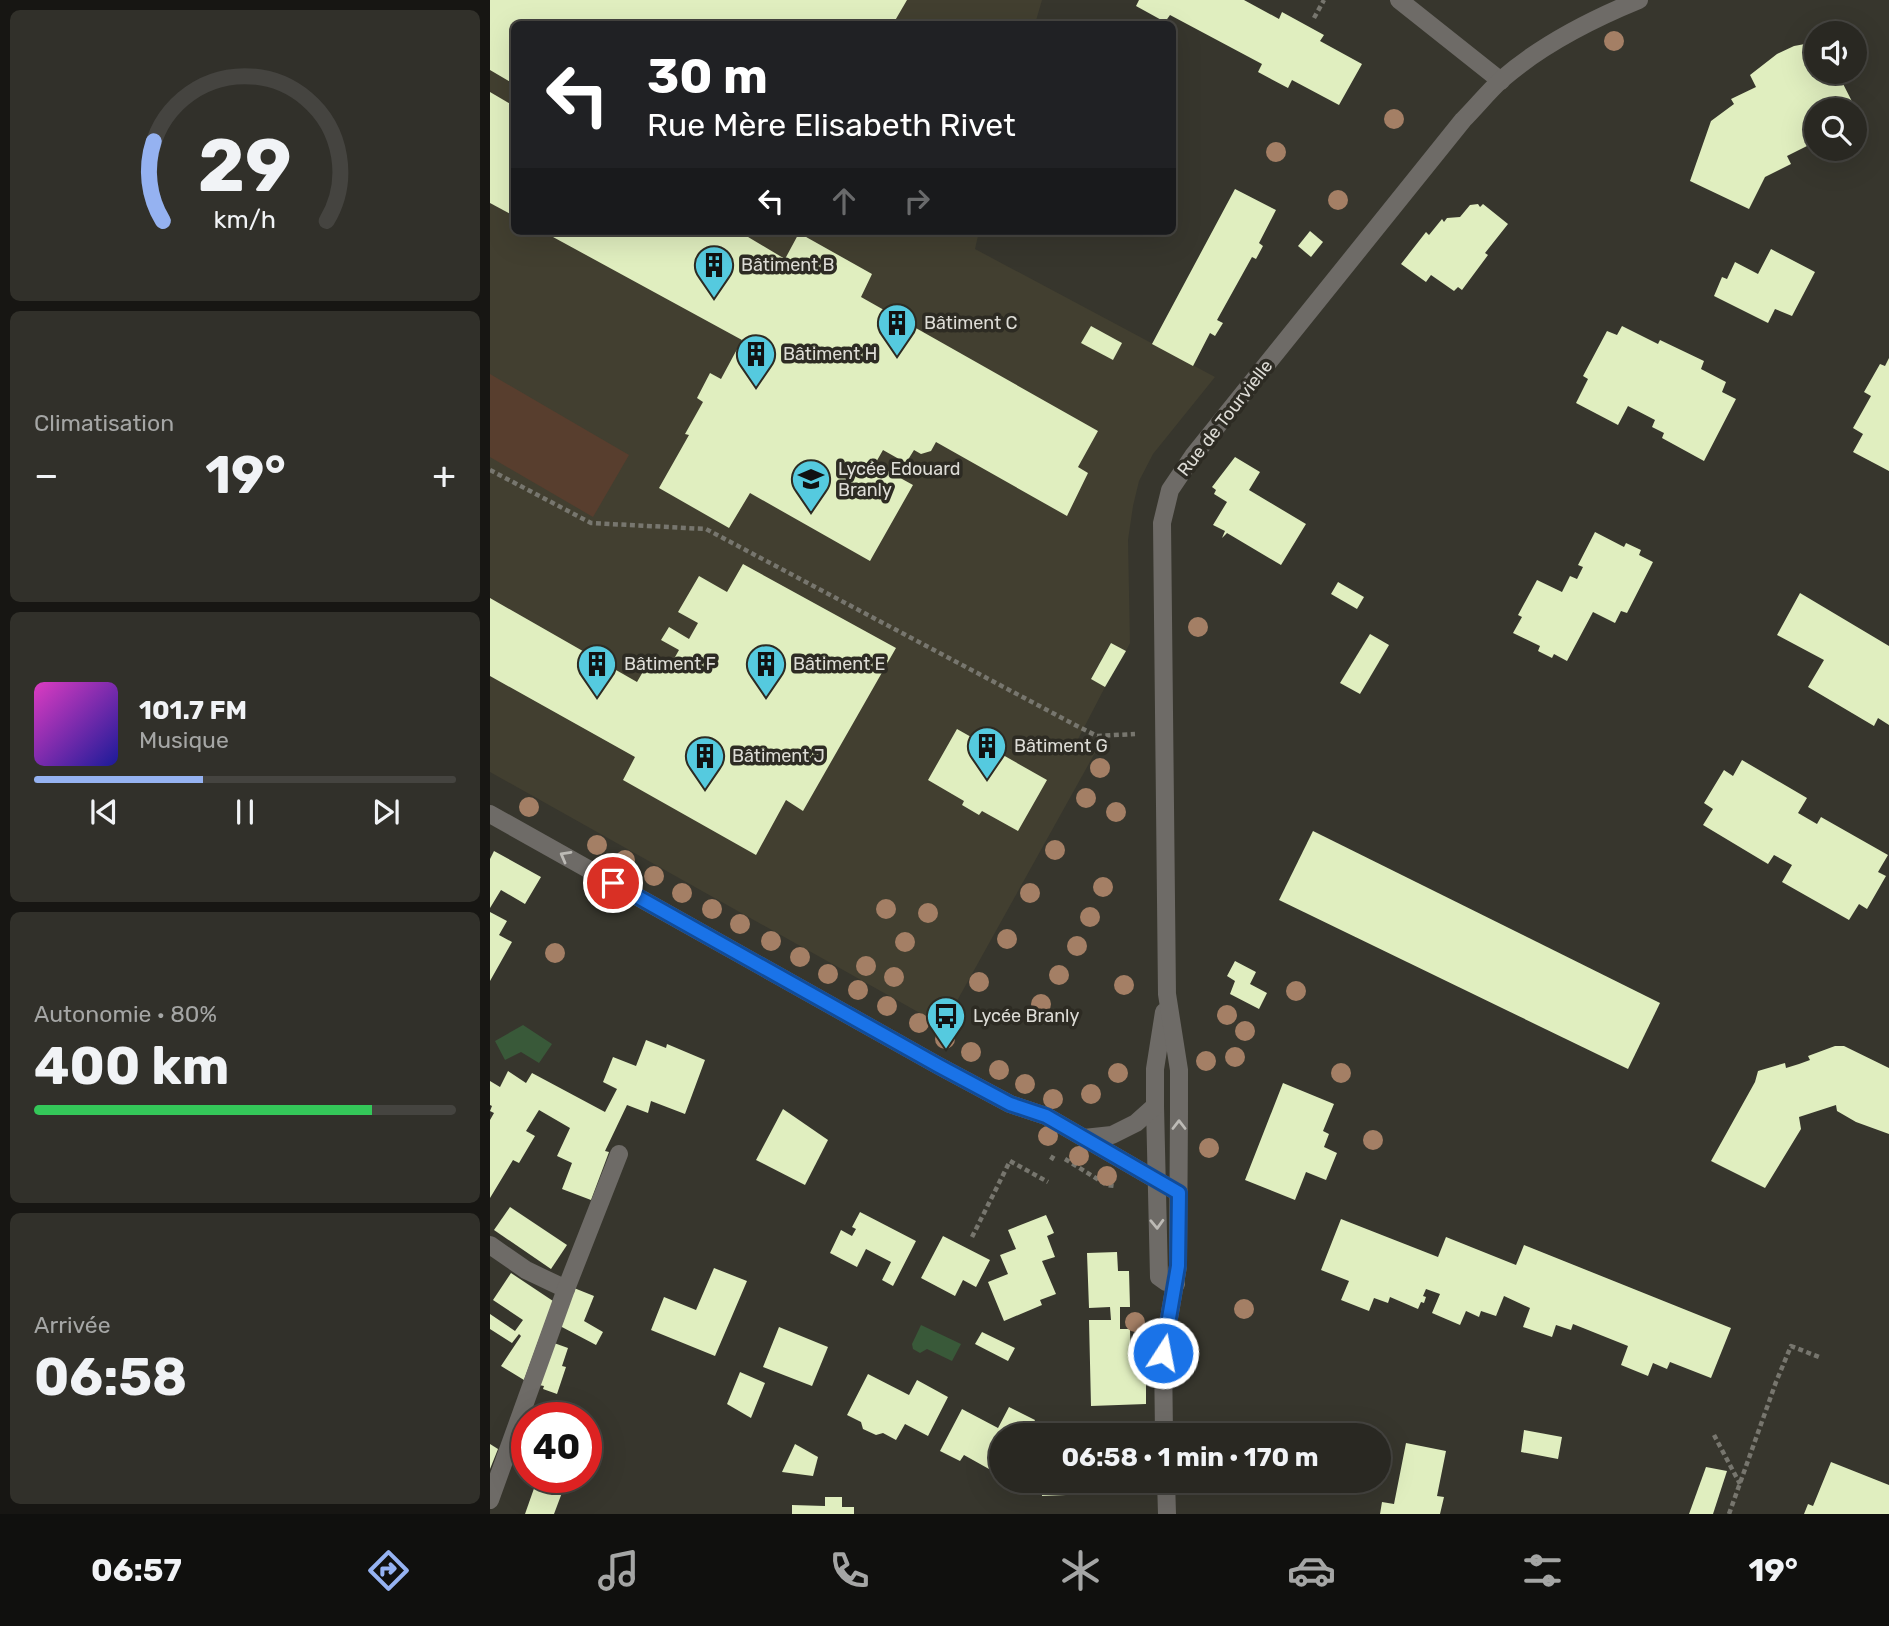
<!DOCTYPE html>
<html lang="fr">
<meta charset="utf-8">
<style>
body{margin:0;font-family:Rubik,sans-serif;background:#31302a;color:#f1f3f6;height:100vh;display:flex;flex-direction:column;font-size:26px;white-space:nowrap}
*{box-sizing:border-box;margin:0}
p{font-size:23px;color:#a5a6a5}
.icon{flex:none;width:38px;height:38px;fill:none;stroke:currentColor;stroke-width:2;stroke-linecap:round;stroke-linejoin:round}
.map{position:relative;flex:1;overflow:hidden}
.sheet{display:flex;flex-direction:column;gap:10px;padding:10px;background:#171613;width:490px}
.sheet>*{flex:none}
.hud{position:absolute;left:21px;top:21px;width:665px;height:214px;border-radius:10px;box-shadow:0 7px 28px #0002,0 0 0 2px #454440;background:#202124;color:#fff;overflow:hidden}
.tools{position:absolute;left:1314px;top:21px;display:grid;gap:14px}
.tools a{display:grid;place-items:center;width:63px;height:63px;border-radius:50%;background:#292822;box-shadow:0 7px 28px #0002,0 0 0 2px #454440;font-size:35px}
.speed{position:absolute;left:21px;top:1402px;display:flex;gap:14px;font-size:35px;font-weight:700;text-align:center}
.speed>*{display:grid;place-content:center;width:91px;height:91px;border-radius:50%;background:#292822;box-shadow:0 7px 28px #0002,0 0 0 2px #454440;line-height:1}
.speed .limit{border:10px solid #d22;background:#fff;color:#111}
.pin{position:absolute;display:grid;place-items:center;width:60px;height:60px;color:#fff;margin:-30px;border:4px solid #fff;border-radius:50%;box-shadow:0 2px 7px #0007}
.me{position:absolute;width:77px;margin:-38px;rotate:11deg;stroke-linejoin:round;filter:drop-shadow(0 0 5px #0008)}
.turn{display:flex;align-items:center;gap:24px;height:147px;padding:0 21px;font-size:32px}
.turn .icon{width:91px;height:91px;stroke-width:2.5}
.turn b{display:block;font-size:49px;line-height:60px}
.lanes{display:flex;align-items:center;height:66px;padding:0 21px;background:#0003;justify-content:center;gap:35px;direction:ltr}
.lanes .off{opacity:.35}
.big{font-size:52px;font-weight:700;line-height:1.1}
.sheet .tile{flex:1;display:flex;flex-direction:column;justify-content:center;gap:10px;min-width:0;padding:0 24px;border-radius:10px;background:#31302a}
.sheet .dial{align-items:center;gap:0}
.dial svg{height:182px;overflow:visible;fill:none;stroke:#454440;stroke-width:7;stroke-linecap:round;text-anchor:middle}
.dial text{fill:#f1f3f6;stroke:none}
.song{display:flex;align-items:center;gap:21px}
.cover{width:84px;height:84px;border-radius:10px;background:linear-gradient(135deg,hsl(310 70% 55%),hsl(240 70% 35%))}
.played{height:7px;border-radius:4px;background:linear-gradient(90deg,#95b2f1 40%,#454440 40%)}
.keys{display:flex;justify-content:space-around;direction:ltr}
.heat{display:flex;justify-content:space-between;align-items:center;font-size:38px;direction:ltr}
.charge{height:10px;border-radius:5px;background:linear-gradient(90deg,#34c759 80%,#454440 0)}
.trip{position:absolute;left:499px;top:1423px;width:402px;height:70px;border-radius:35px;background:#292822;box-shadow:0 7px 28px #0002,0 0 0 2px #454440;font-weight:700;line-height:70px;text-align:center}
.tab-bar{display:flex;height:112px;justify-content:space-around;align-items:center;background:#10100e;color:#a5a6a5}
.tab-bar .icon{width:49px;height:49px}
.tab-bar .selected{color:#95b2f1}
.tab-bar b{font-size:32px;color:#f1f3f6}
main{display:flex;flex:1;min-height:0}
.map>svg:first-child{display:block}
.built{fill:#423f30}
.green{fill:#583e2e}
.water{fill:#395939}
.building{fill:#e0eebf}
.lines{fill:none;stroke-linecap:round;stroke-linejoin:round}
.path{stroke:#77766e;stroke-width:4.5;stroke-dasharray:5 3.5;stroke-linecap:butt}
.minor{stroke:#6e6b67;stroke-width:18}
.tree{fill:#a47f65}
.oneway{stroke:#bcbab5}
.route-casing{stroke:#114b97;stroke-width:18}
.route{stroke:#1a73e8;stroke-width:12}
.labels{text-anchor:middle;dominant-baseline:central;stroke-width:7;stroke-linejoin:round;paint-order:stroke}
.poi-label{font-size:18px;fill:#dddcd6;stroke:#2d2b23;text-anchor:start}
.street-label{font-size:18px;fill:#dddcd6;stroke:#2d2b23}
</style>
<main>
<section class="sheet">
<div class="tile dial"><svg viewBox="0 0 100 80">
<path d="M14 69A42 42 0 1 1 86 69"/>
<path d="M14 69A42 42 0 0 1 10 34" stroke="#95b2f1"/>
<text x="50" y="56" font-size="32" font-weight="700">29</text>
<text x="50" y="72" font-size="11">km/h</text>
</svg></div>
<div class="tile"><p>Climatisation</p>
<div class="heat"><a>−</a><b class="big">19°</b><a>+</a></div>
</div>
<div class="tile">
<div class="song"><i class="cover"></i><div><b>101.7 FM</b><p>Musique</p></div></div>
<div class="played"></div>
<div class="keys"><svg class="icon" aria-label="previous" viewBox="0 0 24 24"><path d="M18 5L8 12l10 7zM5 5v14"/></svg><svg class="icon" aria-label="pause" viewBox="0 0 24 24"><path d="M8 5v14M16 5v14"/></svg><svg class="icon" aria-label="next" viewBox="0 0 24 24"><path d="M6 5l10 7-10 7zM19 5v14"/></svg></div>
</div>
<div class="tile"><p>Autonomie · 80%</p><b class="big">400 km</b><div class="charge"></div></div>
<div class="tile"><p>Arrivée</p><b class="big">06:58</b></div>
</section>
<div class="map">
<svg width="1399" height="1514" viewBox="0 0 1399 1514">
<rect width="100%" height="100%" fill="#37362d"/>
<polygon class="built" points="0,0 552,0 545,24 24,24 24,231 489,231 485,249 725,377 663,454 649,481 643,506 638,540 640,643 636,651 621,643 601,678 615,687 587,741 606,751 453,1026 0,772"/>
<polygon class="green" points="0,374 139,455 103,517 0,457"/>
<g class="water">
<polygon points="33,1025 62,1044 49,1063 31,1052 15,1060 5,1041"/>
<polygon points="431,1325 471,1344 462,1361 437,1349 430,1353 423,1349 422,1344"/>
</g>
<g class="building">
<polygon points="0,0 417,0 403,24 24,24 24,84 0,70"/>
<polygon points="649,0 754,0 789,19 792,12 834,35 830,41 872,64 849,105 802,80 798,88 768,72 772,64 680,15 675,22 646,6"/>
<polygon points="1326,42 1326,72 1347,72 1375,127 1365,132 1365,110 1326,110 1326,150 1323,143 1297,156 1301,164 1275,177 1259,209 1200,181 1221,121 1244,104 1241,99 1266,87 1260,75 1287,54 1304,46"/>
<polygon points="0,92 24,106 24,216 0,203"/>
<polygon points="745,189 786,210 769,243 773,246 766,259 762,257 727,320 733,323 725,336 720,333 703,366 662,344"/>
<polygon points="988,204 990,207 993,204 1018,224 995,253 998,255 972,290 968,287 964,291 941,275 936,282 911,264 936,232 939,235 952,219 954,222 957,218 970,217 980,205"/>
<polygon points="52,231 248,231 295,259 309,233 382,274 371,297 608,431 588,467 598,473 577,516 446,442 441,451 431,454 424,450 416,463 393,450 385,464 423,485 380,561 260,493 239,528 169,488 199,435 195,434 213,402 207,398 220,373 231,379 252,340"/>
<polygon points="820,231 833,242 821,257 808,246"/>
<polygon points="1281,249 1325,272 1302,316 1285,309 1278,323 1224,296 1232,277 1237,279 1245,262 1268,274"/>
<polygon points="601,326 632,343 623,360 591,343"/>
<polygon points="1132,326 1168,344 1170,340 1214,361 1211,369 1236,382 1232,392 1246,399 1214,461 1172,438 1174,433 1162,427 1165,420 1138,406 1128,425 1086,403 1098,379 1093,376 1117,331 1127,335"/>
<polygon points="1399,358 1399,471 1363,452 1373,434 1363,428 1381,396 1374,392 1390,364 1395,366"/>
<polygon points="745,457 770,472 759,490 816,524 791,565 737,533 732,538 735,531 723,525 737,502 724,494 726,490 722,487"/>
<polygon points="1105,532 1134,547 1136,543 1151,550 1149,555 1163,562 1137,613 1131,611 1125,623 1103,612 1077,661 1064,654 1062,658 1048,651 1050,646 1023,633 1032,617 1028,615 1047,580 1072,592 1080,576 1087,579 1093,567 1088,565"/>
<polygon points="253,564 406,648 313,811 296,800 266,855 133,780 145,757 0,676 0,598 147,682 162,656 180,666 189,650 171,640 179,627 199,639 208,623 188,612 209,576 237,592"/>
<polygon points="848,582 874,597 867,609 841,594"/>
<polygon points="1310,593 1399,646 1399,725 1388,718 1384,726 1318,687 1334,660 1287,635"/>
<polygon points="880,634 899,645 870,694 850,683"/>
<polygon points="621,643 636,651 615,687 601,679"/>
<polygon points="467,729 557,780 528,831 492,811 489,815 472,805 474,801 438,780"/>
<polygon points="1252,760 1317,798 1308,813 1327,824 1331,817 1398,855 1388,872 1396,876 1377,909 1369,904 1359,920 1292,882 1302,865 1284,855 1278,864 1213,825 1223,809 1214,803 1234,770 1243,776"/>
<polygon points="823,831 1170,1003 1138,1069 789,900"/>
<polygon points="4,851 51,877 35,904 11,890 0,908 0,859"/>
<polygon points="0,912 17,921 9,935 22,942 0,981"/>
<polygon points="745,961 766,972 760,984 777,993 769,1009 740,994 745,981 737,976"/>
<polygon points="156,1040 176,1048 177,1044 215,1060 195,1114 161,1101 158,1113 137,1105 115,1151 119,1152 101,1200 72,1189 82,1163 67,1156 80,1128 49,1110 36,1131 45,1136 29,1163 23,1160 0,1198 0,1120 4,1113 0,1111 2,1106 0,1105 0,1081 10,1087 18,1071 36,1083 42,1073 115,1112 127,1089 113,1082 123,1057 146,1066"/>
<polygon points="1345,1046 1354,1046 1399,1068 1399,1134 1366,1122 1347,1111 1346,1105 1309,1117 1311,1129 1275,1188 1221,1161 1265,1082 1268,1071 1295,1063 1296,1068 1309,1064 1320,1060 1318,1056"/>
<polygon points="793,1083 844,1104 833,1131 839,1134 834,1147 847,1153 836,1180 816,1172 805,1200 755,1180"/>
<polygon points="293,1109 338,1140 315,1185 266,1160"/>
<polygon points="20,1207 77,1245 61,1269 4,1230"/>
<polygon points="370,1212 426,1241 403,1286 392,1280 401,1262 376,1249 367,1267 340,1253 351,1230 362,1236 366,1229 362,1227"/>
<polygon points="556,1215 564,1233 557,1236 565,1257 552,1261 566,1294 550,1300 552,1305 514,1321 498,1282 518,1274 510,1255 526,1249 518,1230"/>
<polygon points="851,1219 948,1257 956,1237 1026,1265 1034,1245 1241,1328 1221,1378 1180,1362 1177,1369 1163,1363 1158,1376 1131,1365 1138,1346 1083,1324 1081,1330 1066,1325 1062,1337 1033,1327 1040,1308 1014,1296 1006,1316 991,1311 989,1317 976,1311 970,1325 942,1313 950,1294 936,1289 933,1296 936,1297 934,1303 931,1302 928,1309 900,1297 898,1303 884,1298 879,1311 851,1300 859,1281 831,1270"/>
<polygon points="453,1236 500,1260 486,1287 473,1280 465,1296 431,1278"/>
<polygon points="627,1252 628,1271 639,1271 640,1307 630,1307 630,1329 640,1329 641,1367 656,1366 656,1404 601,1406 599,1320 621,1320 620,1307 599,1308 597,1253"/>
<polygon points="224,1268 257,1281 225,1356 161,1330 174,1297 206,1310"/>
<polygon points="21,1273 63,1301 34,1380 11,1366 31,1336 29,1334 22,1343 0,1329 0,1314 25,1331 33,1320 3,1300"/>
<polygon points="84,1288 104,1296 94,1321 113,1332 106,1345 70,1326"/>
<polygon points="289,1327 338,1347 322,1386 273,1367"/>
<polygon points="492,1332 525,1348 518,1361 485,1344"/>
<polygon points="64,1343 78,1348 72,1366 76,1367 67,1394 53,1389 54,1386 49,1385"/>
<polygon points="250,1372 275,1383 261,1418 237,1404"/>
<polygon points="378,1374 419,1395 427,1380 458,1397 438,1436 415,1424 406,1440 393,1433 386,1435 373,1429 371,1422 357,1415"/>
<polygon points="519,1407 545,1420 538,1435 511,1435 511,1453 508,1452 499,1469 474,1455 470,1461 450,1451 472,1409 508,1428"/>
<polygon points="564,1427 576,1427 582,1431 582,1435 559,1435"/>
<polygon points="1034,1430 1072,1437 1068,1459 1031,1452"/>
<polygon points="916,1443 956,1451 947,1496 954,1497 950,1514 890,1514 892,1502 904,1504"/>
<polygon points="0,1444 8,1449 0,1469"/>
<polygon points="305,1444 328,1457 323,1476 292,1472"/>
<polygon points="1341,1462 1399,1485 1399,1514 1314,1514 1318,1504 1323,1506"/>
<polygon points="1216,1467 1237,1471 1223,1514 1199,1514"/>
<polygon points="48,1477 64,1477 76,1482 64,1514 35,1514"/>
<polygon points="552,1480 640,1480 640,1485 576,1487 576,1495 552,1496"/>
<polygon points="335,1497 352,1497 352,1507 364,1507 364,1514 302,1514 302,1505 335,1506"/>
</g>
<g class="lines">
<g class="path">
<polyline points="824,18 834,0"/>
<polyline points="0,470 101,523 216,529 589,727 607,736 645,734"/>
<polyline points="575,1159 617,1185 625,1186"/>
<polyline points="561,1160 564,1155"/>
<polyline points="482,1237 520,1161 558,1182"/>
<polyline points="1224,1435 1250,1484"/>
<polyline points="1239,1514 1286,1382 1301,1346 1329,1357"/>
</g>
<g class="minor">
<polyline points="909,0 1011,81"/>
<polyline points="0,814 449,1066 520,1104 556,1116 689,1193"/>
<polyline points="665,1106 669,1277 676,1282 686,1284"/>
<polyline points="594,1138 622,1135 646,1123 665,1106 665,1069 674,1012"/>
<polyline points="0,1245 36,1270 76,1289"/>
<path d="M674 1435 673 1353 688 1266 689 1111V1070L677 994 672 523 680 490 703 456 973 120C986 107 998 92 1011 80 1051 45 1100 20 1149 0"/>
<polyline points="676,1480 677,1514"/>
<polyline points="0,1500 76,1289 129,1154"/>
</g>
</g>
<g class="tree">
<circle cx="1124" cy="41" r="10"/>
<circle cx="904" cy="119" r="10"/>
<circle cx="786" cy="152" r="10"/>
<circle cx="848" cy="200" r="10"/>
<circle cx="708" cy="627" r="10"/>
<circle cx="610" cy="768" r="10"/>
<circle cx="596" cy="798" r="10"/>
<circle cx="39" cy="807" r="10"/>
<circle cx="626" cy="812" r="10"/>
<circle cx="107" cy="845" r="10"/>
<circle cx="565" cy="850" r="10"/>
<circle cx="135" cy="860" r="10"/>
<circle cx="164" cy="876" r="10"/>
<circle cx="613" cy="887" r="10"/>
<circle cx="192" cy="893" r="10"/>
<circle cx="540" cy="893" r="10"/>
<circle cx="222" cy="909" r="10"/>
<circle cx="396" cy="909" r="10"/>
<circle cx="438" cy="913" r="10"/>
<circle cx="600" cy="917" r="10"/>
<circle cx="250" cy="924" r="10"/>
<circle cx="517" cy="939" r="10"/>
<circle cx="281" cy="941" r="10"/>
<circle cx="415" cy="942" r="10"/>
<circle cx="587" cy="946" r="10"/>
<circle cx="65" cy="953" r="10"/>
<circle cx="310" cy="957" r="10"/>
<circle cx="376" cy="966" r="10"/>
<circle cx="338" cy="974" r="10"/>
<circle cx="569" cy="975" r="10"/>
<circle cx="404" cy="977" r="10"/>
<circle cx="489" cy="982" r="10"/>
<circle cx="634" cy="985" r="10"/>
<circle cx="368" cy="990" r="10"/>
<circle cx="806" cy="991" r="10"/>
<circle cx="551" cy="1004" r="10"/>
<circle cx="397" cy="1006" r="10"/>
<circle cx="737" cy="1015" r="10"/>
<circle cx="429" cy="1023" r="10"/>
<circle cx="755" cy="1031" r="10"/>
<circle cx="455" cy="1039" r="10"/>
<circle cx="481" cy="1052" r="10"/>
<circle cx="745" cy="1057" r="10"/>
<circle cx="716" cy="1061" r="10"/>
<circle cx="509" cy="1070" r="10"/>
<circle cx="628" cy="1073" r="10"/>
<circle cx="851" cy="1073" r="10"/>
<circle cx="535" cy="1084" r="10"/>
<circle cx="601" cy="1094" r="10"/>
<circle cx="563" cy="1099" r="10"/>
<circle cx="558" cy="1136" r="10"/>
<circle cx="883" cy="1140" r="10"/>
<circle cx="719" cy="1148" r="10"/>
<circle cx="589" cy="1156" r="10"/>
<circle cx="617" cy="1176" r="10"/>
<circle cx="754" cy="1309" r="10"/>
<circle cx="645" cy="1322" r="10"/>
</g>
<defs><path id="oneway-chevron" d="M-2-3.5L2.5 0L-2 3.5" fill="none" stroke-width="1.6" stroke-linecap="round" stroke-linejoin="round" transform="scale(1.75)"/></defs>
<g class="oneway">
<use href="#oneway-chevron" transform="translate(75 856) rotate(-151)"/>
<use href="#oneway-chevron" transform="translate(689 1125) rotate(-90)"/>
<use href="#oneway-chevron" transform="translate(667 1224) rotate(88)"/>
</g>
<g class="lines">
<g class="route-casing">
<polyline id="route" points="123,883 449,1066 520,1104 556,1116 689,1193 688,1266 673,1353"/>
</g>
<use href="#route" class="route"/>
</g>
<defs>
<g id="building-pin" transform="scale(2.0125)"><path d="M0 17L-7.5 6A9.5 9.5 0 1 1 7.5 6Z" fill="#55cadf" stroke="#2d2b23"/><path d="M-4-6H4V6H1V3H-1V6H-4ZM-2.5-4.3h1.7v1.8h-1.7ZM.8-4.3h1.7v1.8H.8ZM-2.5-1h1.7V.8h-1.7ZM.8-1h1.7V.8H.8Z" fill="#111"/></g>
<g id="school-pin" transform="scale(2.0125)"><path d="M0 17L-7.5 6A9.5 9.5 0 1 1 7.5 6Z" fill="#55cadf" stroke="#2d2b23"/><path d="M0-5L7-2L0 1L-7-2ZM-4 1L0 2.5L4 1V4Q0 6-4 4Z" fill="#111"/></g>
<g id="bus-pin" transform="scale(2.0125)"><path d="M0 17L-7.5 6A9.5 9.5 0 1 1 7.5 6Z" fill="#55cadf" stroke="#2d2b23"/><path d="M-5-6H5V4H4V6H2V4H-2V6H-4V4H-5ZM-3.5-4V0h7V-4ZM-3.5 1.2v1.5H-2V1.2ZM2 1.2v1.5H3.5V1.2Z" fill="#111"/></g>
</defs>
<g fill-rule="evenodd">
<use href="#building-pin" x="224" y="265"/>
<use href="#building-pin" x="407" y="323"/>
<use href="#building-pin" x="266" y="354"/>
<use href="#school-pin" x="321" y="479"/>
<use href="#building-pin" x="107" y="664"/>
<use href="#building-pin" x="276" y="664"/>
<use href="#building-pin" x="497" y="746"/>
<use href="#building-pin" x="215" y="756"/>
<use href="#bus-pin" x="456" y="1016"/>
</g>
<g class="labels">
<g class="poi-label">
<text x="251" y="265">Bâtiment B</text>
<text x="434" y="323">Bâtiment C</text>
<text x="293" y="354">Bâtiment H</text>
<text x="348" y="469">Lycée Edouard<tspan x="348" dy="21">Branly</tspan></text>
<text x="134" y="664">Bâtiment F</text>
<text x="303" y="664">Bâtiment E</text>
<text x="524" y="746">Bâtiment G</text>
<text x="242" y="756">Bâtiment J</text>
<text x="483" y="1016">Lycée Branly</text>
</g>
<g class="street-label">
<text transform="translate(735 418) rotate(-52)">Rue de Tourvielle</text>
</g>
</g>
</svg>
<div class="tools">
<a><svg class="icon" aria-label="sound" viewBox="0 0 24 24"><path d="M4 9h4l5-4v14l-5-4H4zM17 9q2 3 0 6"/></svg></a>
<a><svg class="icon" aria-label="search" viewBox="0 0 24 24"><circle cx="10" cy="10" r="6"/><path d="M15 15l6 6"/></svg></a>
</div>
<div class="speed"><div class="limit">40</div></div>
<div class="pin" style="left:123px;top:883px;background:#d93025"><svg class="icon" aria-label="arrive" viewBox="0 0 24 24"><path d="M6 21V4h12l-3 4 3 4H6"/></svg></div>
<svg class="me" style="left:673px;top:1353px" viewBox="-20 -20 40 40"><circle r="17" fill="#1a73e8" stroke="#fff" stroke-width="3"/><path d="M0-11L8 9 0 5-8 9z" fill="#fff"/></svg>
<div class="trip">06:58 · 1 min · 170 m</div>
<div class="hud">
<div class="turn"><svg class="icon" aria-label="left" viewBox="0 0 24 24"><path d="M17 20v-9H6M10 6l-5 5 5 5"/></svg><div><b>30 m</b>Rue Mère Elisabeth Rivet</div></div>
<div class="lanes"><svg class="icon" aria-label="left" viewBox="0 0 24 24"><path d="M17 20v-9H6M10 6l-5 5 5 5"/></svg><svg class="icon off" aria-label="ahead" viewBox="0 0 24 24"><path d="M12 20V5M6 11l6-6 6 6"/></svg><svg class="icon off" aria-label="right" viewBox="0 0 24 24"><path d="M7 20v-9h11M14 6l5 5-5 5"/></svg></div>
</div>
</div>
</main>
<nav class="tab-bar">
<b>06:57</b>
<svg class="icon selected" aria-label="directions" viewBox="0 0 24 24"><path d="M12 3l9 9-9 9-9-9zM9 14v-3h6M13 9l2 2-2 2"/></svg>
<svg class="icon" aria-label="music" viewBox="0 0 24 24"><path d="M9 18V5l10-2v13"/><circle cx="6" cy="18" r="3"/><circle cx="16" cy="16" r="3"/></svg>
<svg class="icon" aria-label="phone" viewBox="0 0 24 24"><path d="M5 4h4l2 5-3 2q2 4 5 5l2-3 5 2v4C11 20 4 13 5 4z"/></svg>
<svg class="icon" aria-label="climate" viewBox="0 0 24 24"><path d="M12 3v18M4 7l16 10M4 17L20 7"/></svg>
<svg class="icon" aria-label="car" viewBox="0 0 24 24"><path d="M5 17H2v-5l4-1 3-4h7l3 4 3 1v5h-3M9 17h6M6 11h13"/><circle cx="7" cy="17" r="2"/><circle cx="17" cy="17" r="2"/></svg>
<svg class="icon" aria-label="filters" viewBox="0 0 24 24"><path d="M4 7h16M4 17h16"/><circle cx="9" cy="7" r="2"/><circle cx="15" cy="17" r="2"/></svg>
<b>19°</b>
</nav>
